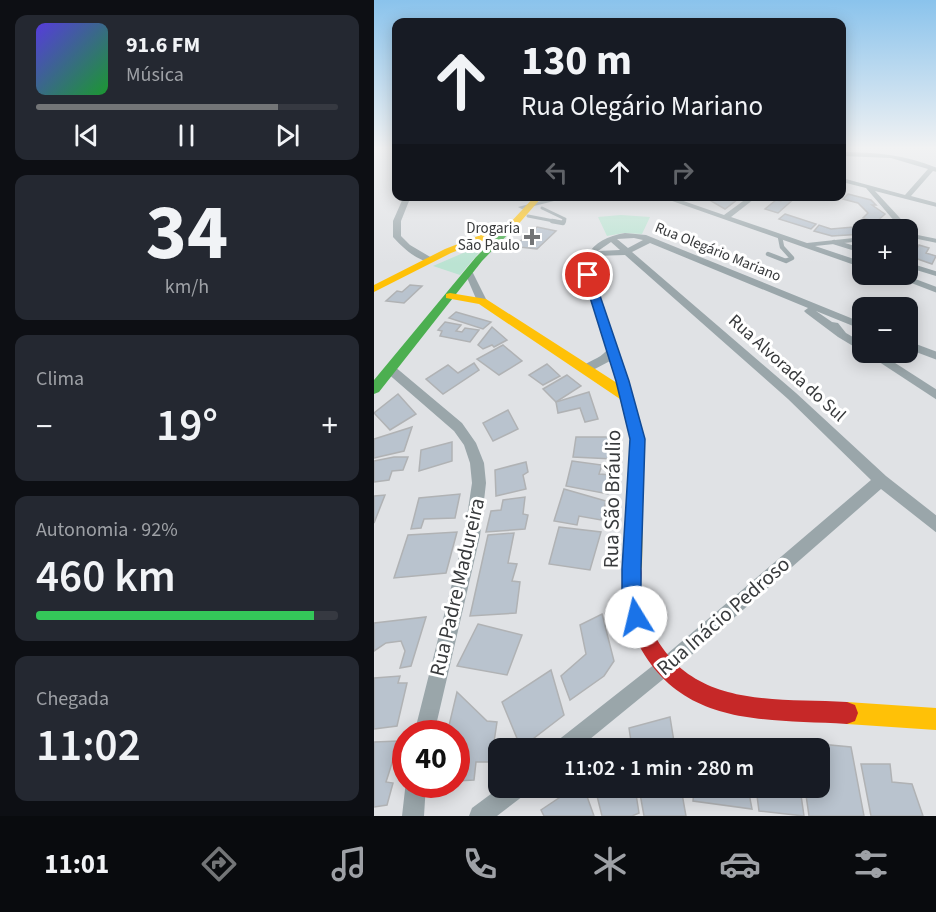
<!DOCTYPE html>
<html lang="pt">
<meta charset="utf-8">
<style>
body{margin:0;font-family:"Source Sans 3",sans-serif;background:#242831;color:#f1f3f6;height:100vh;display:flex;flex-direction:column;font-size:22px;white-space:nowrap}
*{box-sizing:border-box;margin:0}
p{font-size:20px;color:#9ea1a6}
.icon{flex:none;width:33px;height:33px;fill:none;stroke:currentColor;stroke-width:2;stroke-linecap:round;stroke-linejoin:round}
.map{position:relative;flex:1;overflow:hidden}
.sheet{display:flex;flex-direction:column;gap:15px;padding:15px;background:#0d0f14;width:374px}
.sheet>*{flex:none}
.banner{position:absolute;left:18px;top:18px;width:454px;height:183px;border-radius:12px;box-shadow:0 3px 15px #0003;background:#171b24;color:#f1f3f6;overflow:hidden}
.tools{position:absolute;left:478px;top:219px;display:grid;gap:12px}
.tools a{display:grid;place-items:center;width:66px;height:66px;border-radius:12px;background:#171b24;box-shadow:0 3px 15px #0003;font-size:30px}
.speed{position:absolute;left:18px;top:720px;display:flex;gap:12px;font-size:30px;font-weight:700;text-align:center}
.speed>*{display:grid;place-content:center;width:78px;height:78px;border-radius:50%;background:#171b24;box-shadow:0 3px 15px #0003;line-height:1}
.speed .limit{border:9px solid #d22;background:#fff;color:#111}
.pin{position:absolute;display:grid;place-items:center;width:51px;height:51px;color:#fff;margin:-26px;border:3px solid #fff;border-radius:50%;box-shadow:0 2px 6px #0007}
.me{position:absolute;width:66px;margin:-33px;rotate:351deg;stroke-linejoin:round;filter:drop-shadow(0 0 4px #0008)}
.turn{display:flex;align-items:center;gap:21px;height:126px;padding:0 30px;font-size:27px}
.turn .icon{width:78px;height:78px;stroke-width:2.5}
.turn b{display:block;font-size:42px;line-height:51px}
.lanes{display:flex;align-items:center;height:57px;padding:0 30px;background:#0003;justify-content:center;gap:30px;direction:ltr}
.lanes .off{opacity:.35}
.big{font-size:45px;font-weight:600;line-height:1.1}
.sheet .card{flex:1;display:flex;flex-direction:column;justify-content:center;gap:9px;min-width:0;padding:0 21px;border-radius:12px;background:#242831}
.sheet .dial{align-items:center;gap:0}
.dial b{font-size:78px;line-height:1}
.song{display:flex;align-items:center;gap:18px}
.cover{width:72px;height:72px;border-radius:9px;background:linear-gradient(135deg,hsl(250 70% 55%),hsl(130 70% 35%))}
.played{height:6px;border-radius:3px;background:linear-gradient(90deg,#737577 80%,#363941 80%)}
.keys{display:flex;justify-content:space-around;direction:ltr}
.heat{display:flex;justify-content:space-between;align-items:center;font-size:33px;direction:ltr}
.charge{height:9px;border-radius:4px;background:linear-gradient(90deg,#34c759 92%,#363941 0)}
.trip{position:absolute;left:114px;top:738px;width:342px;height:60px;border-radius:12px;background:#171b24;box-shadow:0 3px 15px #0003;font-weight:600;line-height:60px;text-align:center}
.dock{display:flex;height:96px;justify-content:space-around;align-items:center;background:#090b0e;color:#9ea1a6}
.dock .icon{width:42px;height:42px}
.dock .active{color:#737577}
.dock b{font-size:27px;color:#f1f3f6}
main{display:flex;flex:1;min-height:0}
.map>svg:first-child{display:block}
.green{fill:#bbe3d2}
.building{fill:#b9c3ce;stroke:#b0b2b4;stroke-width:1.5}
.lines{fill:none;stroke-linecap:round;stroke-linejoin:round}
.lane-far1{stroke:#9aa6aa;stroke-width:3}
.lane{stroke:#9aa6aa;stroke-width:4.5}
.street{fill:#9aa6aa;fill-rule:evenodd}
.fast{fill:#4caf50;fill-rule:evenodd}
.slow{fill:#ffc107;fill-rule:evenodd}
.jam{fill:#c62828;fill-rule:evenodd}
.route{fill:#1a73e8;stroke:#114b97;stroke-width:1.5}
.poi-dot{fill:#737577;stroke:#fff;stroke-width:2}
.labels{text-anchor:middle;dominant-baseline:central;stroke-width:6;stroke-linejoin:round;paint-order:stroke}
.far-poi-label{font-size:15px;fill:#383a3c;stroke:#fff;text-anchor:end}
.far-street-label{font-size:15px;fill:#383a3c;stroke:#fff}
.street-label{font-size:18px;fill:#383a3c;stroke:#fff}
.near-street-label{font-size:21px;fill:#383a3c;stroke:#fff}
</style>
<main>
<section class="sheet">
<div class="card">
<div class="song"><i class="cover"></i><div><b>91.6 FM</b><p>Música</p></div></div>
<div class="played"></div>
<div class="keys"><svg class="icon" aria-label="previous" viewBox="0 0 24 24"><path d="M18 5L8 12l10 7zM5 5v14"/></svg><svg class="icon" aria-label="pause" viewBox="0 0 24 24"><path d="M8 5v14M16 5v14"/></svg><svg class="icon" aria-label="next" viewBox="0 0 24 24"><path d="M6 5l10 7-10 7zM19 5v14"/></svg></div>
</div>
<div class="card dial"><b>34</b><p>km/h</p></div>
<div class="card"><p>Clima</p>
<div class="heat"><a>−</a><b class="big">19°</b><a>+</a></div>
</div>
<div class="card"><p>Autonomia · 92%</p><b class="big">460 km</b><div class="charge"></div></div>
<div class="card"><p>Chegada</p><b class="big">11:02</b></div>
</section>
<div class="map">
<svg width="563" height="816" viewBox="0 0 563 816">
<rect width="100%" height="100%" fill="#e0e2e5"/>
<g class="green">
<polygon points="247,215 276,217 268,234 250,233 233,236 224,217"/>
<polygon points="103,247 108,249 86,275 59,266"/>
</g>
<g class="building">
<polygon points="474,194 497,200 502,205 498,205 511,214 502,222 489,218 494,213 484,203 469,199"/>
<polygon points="344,196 349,198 368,196 351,209 337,201"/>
<polygon points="412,196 423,196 404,213 391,209 402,200 407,201"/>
<polygon points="411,214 442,224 437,229 405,219"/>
<polygon points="485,222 498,226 489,230 489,234 458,236 440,231 445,225 457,229 480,227"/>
<polygon points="163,227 182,231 163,249 136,246 154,237"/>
<polygon points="545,245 555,248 552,253 562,256 558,264 538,257"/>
<polygon points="36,285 48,286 30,303 12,301 23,291 28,292"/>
<polygon points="82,312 117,322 109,329 75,318"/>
<polygon points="71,322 87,325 82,331 88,332 91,328 105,330 96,342 66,336 68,331 64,330"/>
<polygon points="118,327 133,340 120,347 118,345 109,349 104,345"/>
<polygon points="129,345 148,361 125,375 103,359"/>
<polygon points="100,363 105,370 69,394 52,379 74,365 84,373"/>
<polygon points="173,364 186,376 169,385 155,375"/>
<polygon points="193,375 207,386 182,402 169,389"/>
<polygon points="215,392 224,419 211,422 206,408 184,413 182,402"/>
<polygon points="24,394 42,414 16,430 0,413"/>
<polygon points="134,410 144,429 119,441 109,423"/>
<polygon points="38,427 30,451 0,458 0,439"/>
<polygon points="202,437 240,437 239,459 199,457"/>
<polygon points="78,442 78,461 45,471 47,450"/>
<polygon points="20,457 34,457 29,470 18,471 15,480 0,482 0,461"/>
<polygon points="198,461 228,465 225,474 238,475 234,494 192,486"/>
<polygon points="152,462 154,472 149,475 152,489 122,496 121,470"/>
<polygon points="190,489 232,501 227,520 205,516 203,525 180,521"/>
<polygon points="86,494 81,518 50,519 47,528 37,529 45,498"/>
<polygon points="11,495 0,523 0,496"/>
<polygon points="151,497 149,514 154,515 151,529 112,532 117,511 127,510 129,500"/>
<polygon points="185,527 227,532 216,570 175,564"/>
<polygon points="83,532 72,573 20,578 34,535"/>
<polygon points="140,533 134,563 143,564 138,581 146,582 142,613 96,616 114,535"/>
<polygon points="228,614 240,661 230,676 196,700 187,676 212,654 206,625"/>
<polygon points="52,617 37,666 26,668 31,651 27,641 12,643 0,651 0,623"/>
<polygon points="104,624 148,635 133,675 83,666"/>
<polygon points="177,670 190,715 147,748 128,702"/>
<polygon points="26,676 24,683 33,683 23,726 0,729 0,678"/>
<polygon points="83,692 113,721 123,722 117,762 102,762 100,780 82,781 82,734 73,734"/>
<polygon points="296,717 301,748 258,748 255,728"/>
<polygon points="326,740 363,748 325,748"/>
<polygon points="25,741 12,782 19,783 13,805 0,807 0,742"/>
<polygon points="425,742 477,747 490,816 435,816 431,788 446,788 446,748 426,748"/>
<polygon points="487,764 516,764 518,782 538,784 549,816 497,816"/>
<polygon points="200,788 210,788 220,816 170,816 167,810"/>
<polygon points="221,788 261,788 265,813 258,816 228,816"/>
<polygon points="265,788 307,788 312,816 270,816"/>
<polygon points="320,788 374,788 378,809 319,801"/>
<polygon points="382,788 426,788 430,816 385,811"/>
</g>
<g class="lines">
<g class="lane-far1">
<polyline points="168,208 191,219 189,222"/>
<polyline points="154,216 185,222"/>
</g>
<g class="lane">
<polyline points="178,221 189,223 190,221"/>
<polyline points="460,242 489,251"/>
<polyline points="394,254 412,261 418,258 408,247 406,237"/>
<polyline points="534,265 563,274"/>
</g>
<g class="street">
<path d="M468 152C501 152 532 155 563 168V172L559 171 537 196 563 203V207L501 191 537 230 534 232V230H528L492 188 468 182V178L531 195 554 169 517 158 468 156Z"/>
<path d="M30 196H37L27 221V236L36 245 58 258V262C44 262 28 247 19 237V221Z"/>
<polygon points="186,196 200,196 148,209 144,207"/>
<polygon points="284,196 295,196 350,215 376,196 384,196 357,217 433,243 489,237 489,241 441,246 489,262 489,268"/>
<path d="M251 233 272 235 489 323V330L442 311 458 322 464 323 472 333 489 343V352L464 337 432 313 430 311 434 308 276 243 258 252 422 393 512 476 563 516V533L507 489 298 672 205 748H180L183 741 286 660 497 480 414 399 251 255 221 256 217 269 258 396 256 399 252 400 246 396 236 361 217 371H209L207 368C214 360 225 360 233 350L209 269C213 246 229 237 251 233ZM260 238 269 240 254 248 243 239ZM237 242 246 250 224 251Z"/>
<polygon points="534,233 563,239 563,243 534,237"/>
<polygon points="95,270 99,273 113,301 111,303 108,304 103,301 91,273"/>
<polygon points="514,274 528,274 563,287 563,293"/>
<polygon points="534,341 563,352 563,360 534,349"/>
<polygon points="490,352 504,352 563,390 563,400"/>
<polygon points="16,365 20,366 88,423 102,443 110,463 112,483 106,536 60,734 40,734 90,536 98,483 96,463 90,445 80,431 12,372 10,369"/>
<polygon points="32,781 32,784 52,784 50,816 28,816"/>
<polygon points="125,788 152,788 149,796 123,816 95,816 98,808"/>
</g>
<polygon class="fast" points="135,224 142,226 108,261 5,392 0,394 0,380 102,257"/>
<g class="slow">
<polygon points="161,196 169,196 141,228 77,253 0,292 0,285 71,249 135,224"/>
<polygon points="76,293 112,299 257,392 270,439 268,567 265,573 259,576 253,573 250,567 256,439 246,399 105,304 72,298 72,294"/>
<polygon points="473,702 563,708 563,730 473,724 465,721 462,713 465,705"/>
</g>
<path class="jam" d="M259 558 265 561C270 571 266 581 267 592 268 601 270 610 273 619 309 709 394 698 473 702L481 705 484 713 481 721 473 724C385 719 301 727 259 633 250 611 243 583 253 561Z"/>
</g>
<linearGradient id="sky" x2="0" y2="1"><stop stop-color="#8ac3ec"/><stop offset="0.56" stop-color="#f1f2f3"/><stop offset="1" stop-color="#f1f2f3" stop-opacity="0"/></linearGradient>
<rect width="563" height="264" fill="url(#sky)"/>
<polygon class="route" points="214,272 219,275 255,381 271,439 267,569 267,596 272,617 269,624 262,627 255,624 248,596 248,569 256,439 242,381 209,275"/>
<path class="poi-dot" d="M155 228h6v6h6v6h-6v6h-6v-6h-6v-6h6z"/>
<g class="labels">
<g class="far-poi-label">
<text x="146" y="228">Drogaria<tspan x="146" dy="17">São Paulo</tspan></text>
</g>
<g class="far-street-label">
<text transform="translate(344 252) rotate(22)">Rua Olegário Mariano</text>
</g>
<g class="street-label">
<text transform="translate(413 368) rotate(42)">Rua Alvorada do Sul</text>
</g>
<g class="near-street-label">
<text transform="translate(238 499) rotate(-89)">Rua São Bráulio</text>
<text transform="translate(83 587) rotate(-77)">Rua Padre Madureira</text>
<text transform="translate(349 616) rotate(-41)">Rua Inácio Pedroso</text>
</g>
</g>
</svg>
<div class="tools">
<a>+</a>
<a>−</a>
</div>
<div class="speed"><div class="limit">40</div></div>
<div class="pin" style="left:214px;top:275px;background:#d93025"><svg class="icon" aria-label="arrive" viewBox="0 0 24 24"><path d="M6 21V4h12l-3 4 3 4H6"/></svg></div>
<svg class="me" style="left:262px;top:617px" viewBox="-20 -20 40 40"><circle r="19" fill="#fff"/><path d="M0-13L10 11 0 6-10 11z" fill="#1a73e8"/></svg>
<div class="trip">11:02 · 1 min · 280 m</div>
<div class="banner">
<div class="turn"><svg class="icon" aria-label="ahead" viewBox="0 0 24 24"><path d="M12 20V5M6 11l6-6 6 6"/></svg><div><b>130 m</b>Rua Olegário Mariano</div></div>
<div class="lanes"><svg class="icon off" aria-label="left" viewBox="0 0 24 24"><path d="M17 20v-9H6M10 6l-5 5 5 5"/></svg><svg class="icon" aria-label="ahead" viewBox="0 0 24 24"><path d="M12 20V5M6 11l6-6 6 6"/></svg><svg class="icon off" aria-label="right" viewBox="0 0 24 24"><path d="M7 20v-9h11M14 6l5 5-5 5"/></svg></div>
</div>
</div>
</main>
<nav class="dock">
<b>11:01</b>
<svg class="icon active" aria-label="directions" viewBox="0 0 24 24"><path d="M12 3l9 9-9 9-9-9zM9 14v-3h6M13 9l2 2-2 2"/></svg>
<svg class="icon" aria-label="music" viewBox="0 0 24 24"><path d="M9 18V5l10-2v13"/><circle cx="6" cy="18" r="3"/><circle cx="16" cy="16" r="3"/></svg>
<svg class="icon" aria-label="phone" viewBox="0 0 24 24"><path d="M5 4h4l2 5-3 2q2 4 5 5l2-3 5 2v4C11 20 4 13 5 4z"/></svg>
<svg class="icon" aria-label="climate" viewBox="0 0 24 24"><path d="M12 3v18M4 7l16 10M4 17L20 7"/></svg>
<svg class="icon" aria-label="car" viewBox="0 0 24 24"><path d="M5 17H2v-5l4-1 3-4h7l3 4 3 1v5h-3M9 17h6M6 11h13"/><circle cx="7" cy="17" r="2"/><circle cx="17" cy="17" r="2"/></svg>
<svg class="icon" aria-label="filters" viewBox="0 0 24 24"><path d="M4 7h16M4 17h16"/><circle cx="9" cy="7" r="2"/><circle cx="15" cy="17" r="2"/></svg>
</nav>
